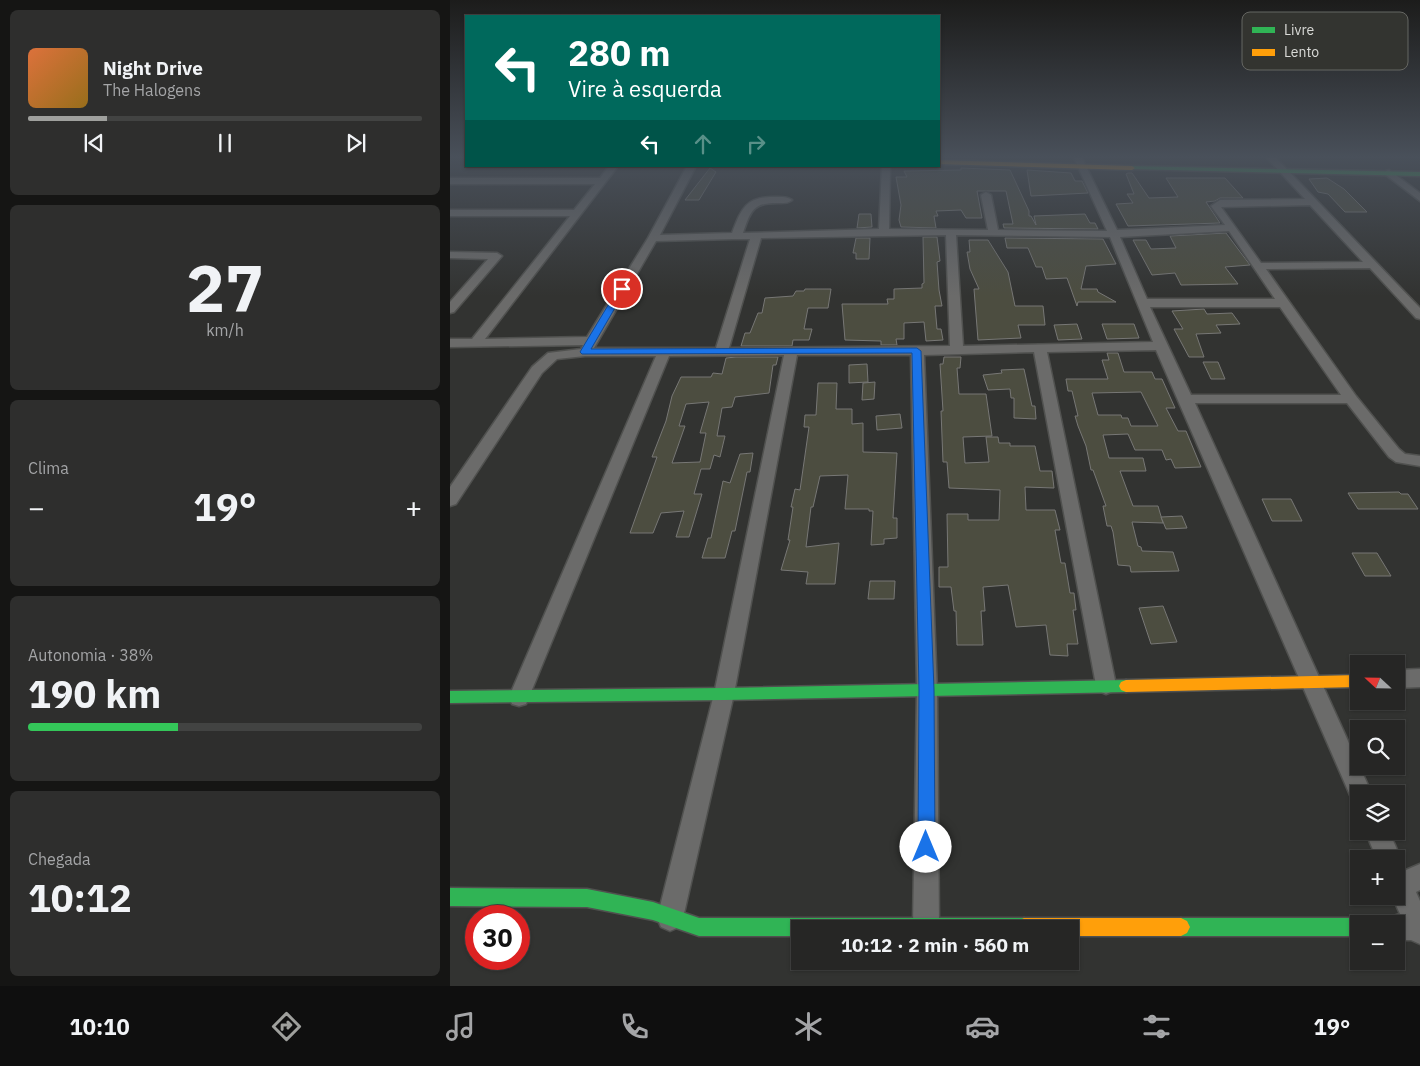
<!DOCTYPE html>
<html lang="pt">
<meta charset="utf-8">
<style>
body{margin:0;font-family:"IBM Plex Sans",sans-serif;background:#2e2e2d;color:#f1f3f6;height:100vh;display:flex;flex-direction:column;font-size:19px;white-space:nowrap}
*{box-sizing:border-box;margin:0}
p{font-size:16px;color:#a4a5a7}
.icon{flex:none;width:28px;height:28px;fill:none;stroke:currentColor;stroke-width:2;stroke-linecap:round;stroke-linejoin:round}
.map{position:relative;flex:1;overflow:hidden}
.panel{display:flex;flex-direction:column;gap:10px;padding:10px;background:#151514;width:450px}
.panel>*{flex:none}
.hud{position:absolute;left:15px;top:15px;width:475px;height:152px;border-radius:0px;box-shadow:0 1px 4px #0004,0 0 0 1px #424342;background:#00695c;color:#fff;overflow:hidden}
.needle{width:32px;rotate:292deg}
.tools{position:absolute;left:900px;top:655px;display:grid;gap:10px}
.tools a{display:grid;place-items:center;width:55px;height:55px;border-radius:0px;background:#262625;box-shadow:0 1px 4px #0004,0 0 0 1px #424342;font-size:25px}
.speed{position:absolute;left:15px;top:905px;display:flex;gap:10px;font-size:25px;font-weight:700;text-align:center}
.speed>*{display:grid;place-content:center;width:65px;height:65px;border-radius:50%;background:#262625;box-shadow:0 1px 4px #0004,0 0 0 1px #424342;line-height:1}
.speed .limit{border:8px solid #d22;background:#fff;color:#111}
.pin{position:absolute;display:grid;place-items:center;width:42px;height:42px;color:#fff;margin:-21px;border:2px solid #fff;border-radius:50%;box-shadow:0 1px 5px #0007}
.me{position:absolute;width:55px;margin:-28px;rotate:0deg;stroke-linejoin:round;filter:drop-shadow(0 0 4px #0008)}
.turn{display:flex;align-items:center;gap:18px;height:105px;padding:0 20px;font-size:22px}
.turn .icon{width:65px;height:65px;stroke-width:2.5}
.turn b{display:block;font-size:35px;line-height:42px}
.lanes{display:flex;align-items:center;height:48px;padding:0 20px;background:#0003;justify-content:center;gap:25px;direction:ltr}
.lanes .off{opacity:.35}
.big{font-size:38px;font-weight:800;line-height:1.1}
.panel .card{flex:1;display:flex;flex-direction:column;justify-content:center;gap:8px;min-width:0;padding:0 18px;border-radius:8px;background:#2e2e2d}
.panel .dial{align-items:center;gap:0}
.dial b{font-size:65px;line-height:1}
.song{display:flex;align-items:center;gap:15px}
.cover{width:60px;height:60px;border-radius:8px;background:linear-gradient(135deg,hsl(20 70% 55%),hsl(40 70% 35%))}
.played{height:5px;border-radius:2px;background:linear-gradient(90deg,#9fa09d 20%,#424342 20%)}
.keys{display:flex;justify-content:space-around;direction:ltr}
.heat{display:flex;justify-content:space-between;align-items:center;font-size:28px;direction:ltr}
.charge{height:8px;border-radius:4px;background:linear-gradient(90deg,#34c759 38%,#424342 0)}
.trip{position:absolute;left:341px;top:920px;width:288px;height:50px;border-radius:0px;background:#262625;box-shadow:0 1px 4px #0004,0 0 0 1px #424342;font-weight:800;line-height:50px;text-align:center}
.tab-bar{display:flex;height:80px;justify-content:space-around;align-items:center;background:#0f0f0f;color:#a4a5a7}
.tab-bar .icon{width:35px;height:35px}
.tab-bar .active{color:#9fa09d}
.tab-bar b{font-size:22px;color:#f1f3f6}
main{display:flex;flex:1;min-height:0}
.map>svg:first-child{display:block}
.building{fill:#4c4d40;stroke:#777775;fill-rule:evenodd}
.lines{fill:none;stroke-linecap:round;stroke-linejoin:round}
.street-casing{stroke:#50514f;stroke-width:3}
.fast-casing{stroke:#50514f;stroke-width:3}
.slow-casing{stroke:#50514f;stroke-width:3}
.street{fill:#6b6b6a;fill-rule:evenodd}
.fast{fill:#30b455;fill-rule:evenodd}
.slow{fill:#ff9f0a;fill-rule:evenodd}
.route{fill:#1a73e8;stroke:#114b97}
.key{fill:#333430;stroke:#656662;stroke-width:1}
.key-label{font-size:14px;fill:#d9dad7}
</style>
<main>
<section class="panel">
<div class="card">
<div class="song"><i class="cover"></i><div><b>Night Drive</b><p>The Halogens</p></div></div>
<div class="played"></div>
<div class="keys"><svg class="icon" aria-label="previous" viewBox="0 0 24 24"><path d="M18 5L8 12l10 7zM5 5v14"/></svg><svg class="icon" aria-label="pause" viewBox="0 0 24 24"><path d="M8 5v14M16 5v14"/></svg><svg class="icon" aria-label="next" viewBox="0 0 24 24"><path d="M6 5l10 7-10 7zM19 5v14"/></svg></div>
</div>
<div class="card dial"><b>27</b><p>km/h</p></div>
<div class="card"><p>Clima</p>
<div class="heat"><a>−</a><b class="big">19°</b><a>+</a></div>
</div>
<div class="card"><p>Autonomia · 38%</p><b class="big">190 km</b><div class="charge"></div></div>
<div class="card"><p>Chegada</p><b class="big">10:12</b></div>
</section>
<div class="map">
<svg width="970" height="986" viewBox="0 0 970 986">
<rect width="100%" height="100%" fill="#323331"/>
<g class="building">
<polygon points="260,168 266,172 249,200 235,200"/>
<polygon points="511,168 560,170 579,211 579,216 581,216 586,225 584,216 635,214 640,223 645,223 648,229 554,228 553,224 563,224 556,191 527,191 532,218 516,218 511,210 486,211 488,216 484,216 486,228 451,227 449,220 451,205 446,177 457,177 454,171 511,170"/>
<polygon points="577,170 621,173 625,181 632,181 638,193 581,196"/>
<polygon points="678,173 682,173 699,198 728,197 716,178 775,178 793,198 770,198 765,201 756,202 770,223 678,226 666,204 683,203 677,194 684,194 676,174"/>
<polygon points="877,178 894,189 917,212 895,212 878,194 868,192 859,179"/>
<polygon points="409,214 421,214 422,227 407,228"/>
<polygon points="776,233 800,265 775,267 788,284 731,285 725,273 702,275 683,240 696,240 701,249 726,248 720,236"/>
<polygon points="473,237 487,237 490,261 487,262 489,290 492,306 485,306 487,329 491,329 493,340 476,341 474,322 454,323 454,339 446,339 447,345 431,345 431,341 395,340 392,304 438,304 437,299 444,299 444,289 472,288 472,284 474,283"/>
<polygon points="406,238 420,238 419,259 406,259 406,253 403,253"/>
<polygon points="555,238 653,239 666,264 636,266 631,289 647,289 648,292 666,302 628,302 627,306 617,278 596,279 592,267 586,267 578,248 557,248"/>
<polygon points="519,240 538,240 558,272 565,306 593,306 595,325 568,325 571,338 528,340 524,289 529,289 520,269 517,252 520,252"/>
<polygon points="355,289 381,289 378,308 358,308 354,329 362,329 359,340 343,340 342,346 291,346 295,333 300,333 308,313 312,313 315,298 343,296 346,291 354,291"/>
<polygon points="754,309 757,314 782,313 790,324 766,325 771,333 746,334 754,357 739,357 724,329 733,329 722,311"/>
<polygon points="627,324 632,339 608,340 604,325"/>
<polygon points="652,324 684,324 689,338 657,339"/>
<path d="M657 353H668L674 372H702L705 379H712L725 408H716L728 431H736L751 467 725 468 721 459 716 460 712 450H685L678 434 653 435 659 458H693L696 471H670L683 506H708L713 523 682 522 688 546 691 547 692 551 723 552 729 571 681 572 680 566 668 565 663 532 661 526H657L653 506H656L643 470H641L636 446 628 426 625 416H628L622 391H618L616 379H658L652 360H659ZM691 392 708 426H681L678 418H672L671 415H648L642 393Z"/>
<path d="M286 357H328L326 365H323L319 393 285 397 282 407 272 408 267 436H275L270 457 264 455 260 469H251L244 494H252L239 537H226L234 511 211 513 203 533H180L207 457H202L216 421 222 396 231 377H261L263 373 272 374 276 358ZM259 402 250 433H256L250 462 222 463 235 426H229L236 404Z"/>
<polygon points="494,357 511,357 510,368 507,368 509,394 536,394 542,436 513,437 515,463 539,462 536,437 548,437 549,443 560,443 560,446 585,446 590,471 602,471 604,488 575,487 576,510 605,510 610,530 605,530 611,563 615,563 620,593 624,593 626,610 623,610 628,644 617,644 618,656 600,655 596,625 566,627 558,585 533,587 535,611 531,611 533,645 507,645 506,611 504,611 501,587 489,587 489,567 498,567 497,514 518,514 518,520 549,520 550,490 499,488 497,462 493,462 491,411 493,411 490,364 493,364"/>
<polygon points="753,362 768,362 775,379 761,379"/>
<polygon points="417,364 418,382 399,383 399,365"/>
<polygon points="574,369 582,406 585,406 586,419 564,418 564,398 561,398 560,389 538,390 533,375 552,373 551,370"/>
<polygon points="425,382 424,399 412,400 413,383"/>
<polygon points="368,383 387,383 386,409 402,409 402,424 413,423 413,452 447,453 443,518 447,518 447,538 434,539 434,544 421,545 423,511 419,511 419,509 395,509 398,475 370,476 363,507 361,507 356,547 389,543 385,584 356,584 358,572 331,570 340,540 338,540 343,507 341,507 345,489 350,490 359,427 354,427 355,415 366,415"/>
<polygon points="450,414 452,428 427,430 426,416"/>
<polygon points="303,453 300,472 297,472 285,531 282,531 275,558 252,558 258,538 261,538 273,481 280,483 290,454"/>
<polygon points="949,492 951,494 958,494 968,509 908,509 898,493"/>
<polygon points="812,499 841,499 852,521 822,521"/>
<polygon points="732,516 737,528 716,529 711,517"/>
<polygon points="902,553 927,553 941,576 915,576"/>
<polygon points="420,581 445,581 444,599 418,599"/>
<polygon points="713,606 727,642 701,644 689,608"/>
</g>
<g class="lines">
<g class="street-casing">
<g id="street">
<path d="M624 158H632L667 230 775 225 761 206 770 200 855 199 817 158H826L970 308V319L966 318 920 268 816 269 906 396 949 449 955 454 970 456V466L946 462 939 457 897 403H745L922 794H909V804L903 802 706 350 597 352 666 685 663 691 656 694 649 691 646 685 584 352 474 355 487 691 489 925 487 929H465L463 925 467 691 461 355H347L284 694 233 918 229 927 220 931 211 927 207 918 264 694 334 355 219 356 79 697 76 704 69 706 62 704 59 697 206 356H135L107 359 92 373 6 504 0 506V487L82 367 98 353 131 349 133 345 0 347V339H22L120 216H0V210H124L145 184H0V178H150L159 166H168L35 339 137 337 198 238 237 166H246L210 235 282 233C291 210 295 197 323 197 329 197 337 196 342 200 338 203 336 203 331 203 304 202 301 209 293 233L429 229 432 166H440L439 229 538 230 531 195 536 192 541 195 548 230 657 231ZM860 205 913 262 811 263 771 207ZM779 231 825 299H697L670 237ZM496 235 500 346 279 348 311 238ZM506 235 660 237 703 342 513 346ZM283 239H300L266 348H144L206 241ZM700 307H830L891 395H741Z"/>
<polygon points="939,170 970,193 970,201 936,175 936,171"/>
<polygon points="0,252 47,253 52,256 4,312 0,313 0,302 38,259 0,258"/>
<polygon points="970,669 970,687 946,688 946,670"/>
<polygon points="915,831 939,831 951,859 949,865 956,870 970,864 970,890 966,892 970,901 970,944 961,940 946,940 946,924 934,924 937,918 950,914 942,896 946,896 946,859 927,859"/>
</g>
</g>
<g class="fast-casing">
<g id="fast">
<polygon points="682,166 970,172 970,176 680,169 680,167"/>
<polygon points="676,680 681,682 683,686 681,690 676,692 274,700 0,703 0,691 274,688"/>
<polygon points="0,888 137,889 203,902 249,918 574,918 580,921 583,927 582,929 350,929 350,936 249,936 203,920 137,907 0,906"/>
<polygon points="731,918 909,918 915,921 917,924 909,924 909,936 731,936 725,933 722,927 725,921"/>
</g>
</g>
<g class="slow-casing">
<g id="slow">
<polygon points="489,160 682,166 685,168 682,170 489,164"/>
<polygon points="909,675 909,687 676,692 671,690 669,686 671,682 676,680"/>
<polygon points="574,918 731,918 737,921 740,927 737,933 731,936 620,936 620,929 566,929 568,921"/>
</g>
</g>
<use href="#street" class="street"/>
<use href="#fast" class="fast"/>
<use href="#slow" class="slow"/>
</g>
<linearGradient id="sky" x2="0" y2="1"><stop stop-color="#1c1c1b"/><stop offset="0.53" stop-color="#49505a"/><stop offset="1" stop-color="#49505a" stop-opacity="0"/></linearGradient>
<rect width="970" height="296" fill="url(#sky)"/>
<polygon class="route" points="169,287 176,289 141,349 467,348 471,351 484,690 485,847 482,853 476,856 470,853 468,847 469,690 462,353 132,354 130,352"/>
<rect x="792" y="12" width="166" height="58" rx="8" class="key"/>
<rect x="802" y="27" width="23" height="6" fill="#30b455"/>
<rect x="802" y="49" width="23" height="7" fill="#ff9f0a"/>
<g class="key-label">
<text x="834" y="35">Livre</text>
<text x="834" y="57">Lento</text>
</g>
</svg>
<div class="tools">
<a><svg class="needle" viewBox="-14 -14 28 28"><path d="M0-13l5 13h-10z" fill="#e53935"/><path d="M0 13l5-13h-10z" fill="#a4a5a7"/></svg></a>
<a><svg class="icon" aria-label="search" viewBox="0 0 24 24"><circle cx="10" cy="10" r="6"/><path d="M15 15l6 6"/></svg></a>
<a><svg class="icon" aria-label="layers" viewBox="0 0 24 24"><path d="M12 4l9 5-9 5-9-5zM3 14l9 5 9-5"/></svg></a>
<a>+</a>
<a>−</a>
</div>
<div class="speed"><div class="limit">30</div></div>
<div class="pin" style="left:172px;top:289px;background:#d93025"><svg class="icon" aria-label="arrive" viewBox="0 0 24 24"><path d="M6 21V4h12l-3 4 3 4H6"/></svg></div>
<svg class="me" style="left:476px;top:847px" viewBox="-20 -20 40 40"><circle r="19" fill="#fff"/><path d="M0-13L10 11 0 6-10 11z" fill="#1a73e8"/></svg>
<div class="trip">10:12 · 2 min · 560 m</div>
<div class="hud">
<div class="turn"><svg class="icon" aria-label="left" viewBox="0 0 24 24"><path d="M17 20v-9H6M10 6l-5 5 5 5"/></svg><div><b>280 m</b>Vire à esquerda</div></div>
<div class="lanes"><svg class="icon" aria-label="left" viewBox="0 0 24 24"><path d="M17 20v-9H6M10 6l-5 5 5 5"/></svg><svg class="icon off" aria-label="ahead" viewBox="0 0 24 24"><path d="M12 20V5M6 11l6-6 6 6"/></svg><svg class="icon off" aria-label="right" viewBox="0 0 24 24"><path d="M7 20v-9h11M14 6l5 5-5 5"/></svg></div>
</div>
</div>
</main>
<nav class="tab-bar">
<b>10:10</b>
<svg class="icon active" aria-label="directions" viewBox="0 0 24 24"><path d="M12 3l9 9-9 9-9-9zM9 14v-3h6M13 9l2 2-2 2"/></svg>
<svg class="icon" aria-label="music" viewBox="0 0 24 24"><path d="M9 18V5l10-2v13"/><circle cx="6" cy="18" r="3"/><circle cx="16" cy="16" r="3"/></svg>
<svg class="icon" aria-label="phone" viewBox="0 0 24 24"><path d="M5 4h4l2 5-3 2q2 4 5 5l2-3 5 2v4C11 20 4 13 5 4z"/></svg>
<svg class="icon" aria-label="climate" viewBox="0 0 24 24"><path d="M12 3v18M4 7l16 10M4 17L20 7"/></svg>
<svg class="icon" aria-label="car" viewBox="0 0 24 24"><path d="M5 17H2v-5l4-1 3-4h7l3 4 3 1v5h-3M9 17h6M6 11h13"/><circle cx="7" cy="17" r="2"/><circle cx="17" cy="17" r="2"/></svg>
<svg class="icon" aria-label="filters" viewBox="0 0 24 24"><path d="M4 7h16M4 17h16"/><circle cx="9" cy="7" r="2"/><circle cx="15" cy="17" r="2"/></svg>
<b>19°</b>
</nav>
